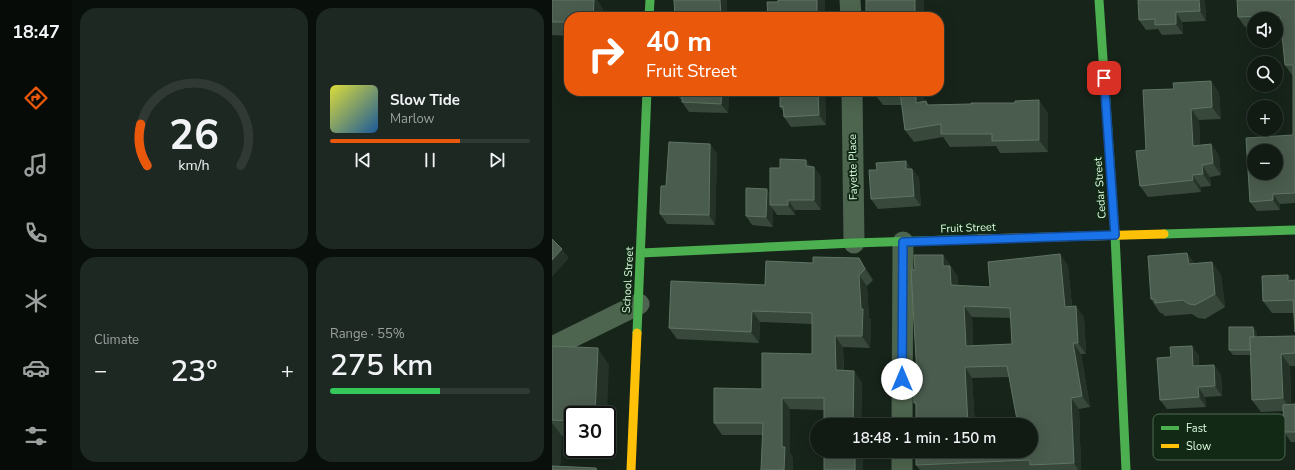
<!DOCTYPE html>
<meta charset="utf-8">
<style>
body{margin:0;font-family:"Nunito Sans",sans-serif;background:#1e2822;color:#f1f3f6;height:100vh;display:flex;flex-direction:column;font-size:15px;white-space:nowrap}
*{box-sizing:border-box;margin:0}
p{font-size:13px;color:#9ca1a0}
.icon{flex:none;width:22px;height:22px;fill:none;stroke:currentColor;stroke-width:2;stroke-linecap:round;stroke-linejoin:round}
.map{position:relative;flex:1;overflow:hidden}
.sheet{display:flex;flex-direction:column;gap:8px;padding:8px;background:#090f0b;width:480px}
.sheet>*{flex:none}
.banner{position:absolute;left:12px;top:12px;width:380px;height:84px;border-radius:16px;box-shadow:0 4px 16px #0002,0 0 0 1px #303934;background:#ea580c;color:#fff;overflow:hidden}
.fabs{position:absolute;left:695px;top:12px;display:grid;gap:8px}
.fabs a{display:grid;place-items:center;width:36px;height:36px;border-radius:50%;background:#111b14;box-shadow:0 4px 16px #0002,0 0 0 1px #303934;font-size:20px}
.speed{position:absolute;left:12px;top:406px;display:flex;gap:8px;font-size:20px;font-weight:700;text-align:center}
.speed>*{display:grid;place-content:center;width:52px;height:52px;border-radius:50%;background:#111b14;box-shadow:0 4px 16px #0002,0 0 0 1px #303934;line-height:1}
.speed .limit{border:2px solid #111;border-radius:6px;background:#fff;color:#111}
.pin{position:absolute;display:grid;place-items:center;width:34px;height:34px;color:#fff;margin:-17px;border-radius:8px;box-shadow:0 2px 6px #0006}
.me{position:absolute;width:44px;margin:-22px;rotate:0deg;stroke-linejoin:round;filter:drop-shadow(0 0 3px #0008)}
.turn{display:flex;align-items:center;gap:14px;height:84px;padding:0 16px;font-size:18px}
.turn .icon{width:52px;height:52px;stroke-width:2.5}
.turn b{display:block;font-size:28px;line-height:34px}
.big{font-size:30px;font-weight:600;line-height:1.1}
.sheet .card{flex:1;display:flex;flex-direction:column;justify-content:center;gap:6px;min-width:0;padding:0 14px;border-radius:16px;background:#1e2822}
.sheet .dial{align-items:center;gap:0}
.dial svg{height:104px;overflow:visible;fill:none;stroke:#303934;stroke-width:7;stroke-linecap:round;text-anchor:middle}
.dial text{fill:#f1f3f6;stroke:none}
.song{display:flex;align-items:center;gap:12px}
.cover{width:48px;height:48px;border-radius:6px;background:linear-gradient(135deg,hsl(60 70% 55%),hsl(210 70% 35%))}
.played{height:4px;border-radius:2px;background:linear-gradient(90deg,#ea580c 65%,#303934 65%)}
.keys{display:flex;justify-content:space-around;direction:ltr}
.heat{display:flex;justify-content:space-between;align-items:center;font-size:22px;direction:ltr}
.charge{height:6px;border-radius:3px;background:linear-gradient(90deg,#34c759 55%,#303934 0)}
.sheet .tiles{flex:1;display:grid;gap:8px;grid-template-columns:repeat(2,1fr)}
.trip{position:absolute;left:258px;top:418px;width:228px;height:40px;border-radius:20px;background:#111b14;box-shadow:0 4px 16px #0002,0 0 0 1px #303934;font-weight:600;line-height:40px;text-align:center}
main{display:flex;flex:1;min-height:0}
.tabs{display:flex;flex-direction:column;width:72px;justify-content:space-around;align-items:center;background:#070b08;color:#9ca1a0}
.tabs .icon{width:28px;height:28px}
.tabs .active{color:#ea580c}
.tabs b{font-size:18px;color:#f1f3f6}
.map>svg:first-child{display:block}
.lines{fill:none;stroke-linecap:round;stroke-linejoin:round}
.street{stroke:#4d644e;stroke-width:21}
.fast{stroke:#4caf50;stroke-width:9}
.slow{stroke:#ffc107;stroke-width:9}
.wall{fill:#38493b;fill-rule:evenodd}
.shaded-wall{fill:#243227}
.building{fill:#4a5c4d;stroke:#607564;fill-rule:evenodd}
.route-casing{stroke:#114b97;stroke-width:10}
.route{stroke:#1a73e8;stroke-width:7}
.labels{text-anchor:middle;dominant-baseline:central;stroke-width:4;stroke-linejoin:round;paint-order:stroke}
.street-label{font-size:11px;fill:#dbfddf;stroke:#122916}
.key{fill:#122916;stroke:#4e6952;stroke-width:1}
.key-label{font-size:11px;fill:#dbfddf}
</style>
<main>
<nav class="tabs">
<b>18:47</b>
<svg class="icon active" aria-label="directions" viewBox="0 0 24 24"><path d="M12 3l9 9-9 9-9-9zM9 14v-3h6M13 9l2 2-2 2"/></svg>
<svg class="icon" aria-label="music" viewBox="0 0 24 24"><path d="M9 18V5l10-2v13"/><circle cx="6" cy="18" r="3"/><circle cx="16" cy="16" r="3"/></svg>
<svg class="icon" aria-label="phone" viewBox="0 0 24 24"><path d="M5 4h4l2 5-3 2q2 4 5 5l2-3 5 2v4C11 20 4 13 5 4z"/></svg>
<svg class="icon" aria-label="climate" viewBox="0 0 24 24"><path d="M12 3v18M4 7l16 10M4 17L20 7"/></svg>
<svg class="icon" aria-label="car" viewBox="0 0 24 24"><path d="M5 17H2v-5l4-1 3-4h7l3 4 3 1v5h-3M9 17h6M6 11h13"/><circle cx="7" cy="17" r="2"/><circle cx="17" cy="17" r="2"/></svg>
<svg class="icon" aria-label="filters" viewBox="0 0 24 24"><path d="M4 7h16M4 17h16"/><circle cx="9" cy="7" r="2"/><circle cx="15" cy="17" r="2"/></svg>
</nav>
<section class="sheet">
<div class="tiles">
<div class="card dial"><svg viewBox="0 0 100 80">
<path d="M14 69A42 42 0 1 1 86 69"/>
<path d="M14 69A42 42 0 0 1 9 37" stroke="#ea580c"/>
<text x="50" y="56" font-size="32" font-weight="700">26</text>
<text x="50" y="72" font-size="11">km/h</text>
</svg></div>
<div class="card">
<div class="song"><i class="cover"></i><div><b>Slow Tide</b><p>Marlow</p></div></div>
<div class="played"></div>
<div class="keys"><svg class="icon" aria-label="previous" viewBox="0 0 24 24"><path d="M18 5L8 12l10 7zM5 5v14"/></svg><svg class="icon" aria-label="pause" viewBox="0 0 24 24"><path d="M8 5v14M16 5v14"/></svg><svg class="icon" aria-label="next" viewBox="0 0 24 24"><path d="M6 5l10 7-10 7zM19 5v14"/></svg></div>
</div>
<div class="card"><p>Climate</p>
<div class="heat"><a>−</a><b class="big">23°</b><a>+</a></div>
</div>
<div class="card"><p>Range · 55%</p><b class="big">275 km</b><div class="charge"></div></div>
</div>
</section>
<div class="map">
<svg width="743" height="470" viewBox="0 0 743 470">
<rect width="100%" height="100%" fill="#17241a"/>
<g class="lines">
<g class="street">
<polyline points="298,0 299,17"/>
<polyline points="300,91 302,243"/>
<polyline points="0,347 87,304"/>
<polyline points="350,425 351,242"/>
<polyline points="350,470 350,451"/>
</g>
<g class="fast">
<polyline points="547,0 563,235 574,470"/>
<polyline points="97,17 98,0"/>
<polyline points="612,234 743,230"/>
<polyline points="89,253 302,243 427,239"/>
<polyline points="85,333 95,91"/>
</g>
<g class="slow">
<polyline points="427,239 612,234"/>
<polyline points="79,470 85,333"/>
</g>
</g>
<g class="wall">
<polygon points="0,0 45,0 51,9 51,17 17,17 17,36 0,35"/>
<polygon points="586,0 652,0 653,2 654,21 630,22 631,34 610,35 606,29 594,30 587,20"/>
<polygon points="743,0 743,203 728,204 728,210 705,211 698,202 741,135 741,75 740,75 733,65 729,25 724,25 724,19 702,19 702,26 693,27 686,17"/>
<polygon points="659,81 667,93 669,119 647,120 648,146 659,144 667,156 669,175 658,177 659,186 649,187 649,192 596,197 588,186 622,89"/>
<polygon points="123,91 177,91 176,113 137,112 130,102 130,99 128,99"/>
<polygon points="273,91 274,125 239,127 232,117 232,112 228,107"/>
<polygon points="372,91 372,101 374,101 377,105 496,113 496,152 448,153 444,146 398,147 391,137 362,142 353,130 350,105 331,105 322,93"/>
<polygon points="158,144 165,154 163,225 115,224 108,214 114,186"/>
<polygon points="254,160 259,167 269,176 269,210 243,210 243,215 225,215 221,209 221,227 200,225 194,216 218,194 228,168"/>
<polygon points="354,161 359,169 360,169 367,178 369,206 326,209 319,199 325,170"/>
<path d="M508 254 516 266 520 306 532 317 534 354H529L538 407 527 409 529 470H368L364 465 479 451 457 377 420 378 423 425H364V405L362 403 365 376 363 270 391 255 406 277V286L438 287ZM420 317 459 318 460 344 421 346Z"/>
<polygon points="307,258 315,270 321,280 315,286 317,318 319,320 318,348 291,347 292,371 310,382 309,425 272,425 272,410 238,409 238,453 241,458 211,435 170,435 162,423 210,389 260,354 260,324 208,322 207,343 125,339 117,328 261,263"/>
<polygon points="660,262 669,275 673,307 653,319 646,318 640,314 613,316 610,313 608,313 599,299 643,264"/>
<polygon points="736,275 740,280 742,313 720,313 711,301"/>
<polygon points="705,332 705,337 743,336 743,366 738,366 739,404 743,404 743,442 739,442 732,432 731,411 709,412 700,400 698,355 681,355 677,350"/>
<polygon points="0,346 57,365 21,415 21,437 10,436 8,466 44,468 46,470 0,470"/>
<polygon points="640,346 647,356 647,366 662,365 669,375 670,396 653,397 654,407 615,409 608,400 619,357"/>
</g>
<g class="shaded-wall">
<polygon points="42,0 45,0 51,9 51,17 41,17"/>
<polygon points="168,0 175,0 175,17 169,17"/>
<rect x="265" y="0" width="8" height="17"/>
<rect x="363" y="0" width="9" height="17"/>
<polygon points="647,0 652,0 653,2 654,21 648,11"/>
<polygon points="624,12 630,22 631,34 624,24"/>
<polygon points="659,81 667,93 669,119 660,107"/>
<polygon points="170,91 177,91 176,113 169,104"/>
<polygon points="266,91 273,91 274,125 267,115"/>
<polygon points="364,91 372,91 373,115 364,103"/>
<polygon points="487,100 496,113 496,152 487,140"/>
<polygon points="639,109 647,120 649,158 641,146"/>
<polygon points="158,144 165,154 163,225 157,215"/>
<polygon points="659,144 667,156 669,175 661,163"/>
<polygon points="254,160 261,169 254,166"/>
<polygon points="354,161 360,170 360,169 367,178 369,206 362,196 354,169"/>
<polygon points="650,165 658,177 659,186 651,174"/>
<polygon points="262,167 269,176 269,210 262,200"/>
<polygon points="640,175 649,187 649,192 641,180"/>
<polygon points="215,189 222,199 218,205 221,209 221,227 214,217"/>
<polygon points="721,194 728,204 728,210 721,200"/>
<polygon points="236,200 243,210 243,215 236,205"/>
<polygon points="10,249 17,258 0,277 0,260"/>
<polygon points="635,253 645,266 637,264"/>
<polygon points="508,254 516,266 521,318 513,307"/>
<polygon points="391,255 398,266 391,266"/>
<polygon points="307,258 315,270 321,280 313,269"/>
<polygon points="660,262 669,275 673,307 663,294"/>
<polygon points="398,266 406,277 407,296 399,285"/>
<polygon points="307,275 315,286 317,318 319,320 318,348 310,336"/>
<polygon points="736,275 743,285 736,281"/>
<polygon points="412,306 420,317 422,357 414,346"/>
<polygon points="524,306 532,317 534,354 526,343"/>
<polygon points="200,311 208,322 207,343 199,332"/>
<polygon points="701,327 705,332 705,355 702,350"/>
<polygon points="283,336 291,347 292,382 284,370"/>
<polygon points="521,343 529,354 538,407 530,396"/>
<polygon points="640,346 647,356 648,376 641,366"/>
<polygon points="46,348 57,365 55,415 43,415"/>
<polygon points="729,354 738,366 739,410 731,398"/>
<polygon points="662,365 669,375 670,396 663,386"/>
<polygon points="413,367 420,378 423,425 416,425"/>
<polygon points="302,371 310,382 309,425 301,425"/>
<polygon points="646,387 653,397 654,407 647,397"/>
<polygon points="230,398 238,409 238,453 241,458 241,470 232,470 230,447"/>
<polygon points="519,398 527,409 529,470 526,470 522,463"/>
<polygon points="0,423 10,436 8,470 0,470"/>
<rect x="303" y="451" width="8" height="19"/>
</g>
<g class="building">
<polygon points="0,0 42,0 41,17 17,17 17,22 0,22"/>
<polygon points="122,0 168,0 169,17 123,17"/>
<polygon points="226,0 265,0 265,17 216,17 215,2 226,2"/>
<rect x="314" y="0" width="49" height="17"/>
<polygon points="586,0 647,0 648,11 624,12 624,24 603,25 603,19 587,20"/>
<path d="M685 0H743V193L721 194V200L698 202 694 138 741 135V65H733L728 15 686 17ZM702 151H724V173H702Z"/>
<polygon points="659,81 660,107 639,109 641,146 659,144 661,163 650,165 651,174 640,175 641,180 588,186 584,151 594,150 591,90 622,89 621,83"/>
<polygon points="130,91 170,91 169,104 130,102"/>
<polygon points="228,91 266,91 267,115 232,117 231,106 228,107"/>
<polygon points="322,91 364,91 364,103 374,101 375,105 419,104 419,103 463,103 463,101 487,100 487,140 440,141 440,134 389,134 389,124 353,130 348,92 322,93"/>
<polygon points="117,142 158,144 157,215 108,214 109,186 114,186"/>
<polygon points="228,159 254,160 254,166 262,167 262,200 236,200 236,205 218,205 218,168 228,168"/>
<polygon points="354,161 354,169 360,169 362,196 319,199 317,170 325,170 324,163"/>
<polygon points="194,188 215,189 214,217 194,216"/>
<polygon points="0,239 10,249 0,260"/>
<polygon points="635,253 637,264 660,262 663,294 643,305 637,304 631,300 603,303 603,299 599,299 596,256"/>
<path d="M508 254 513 307 524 306 526 343H521L530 396 519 398 522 463 478 465V460L364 465V451H479V425H466L455 366 413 367 416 425H364V403H362L361 376H365L359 270H363L362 255H391V266H398L399 285 438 287 436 262ZM412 306 458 308 460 344 414 346Z"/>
<polygon points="261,257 307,258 313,269 307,275 309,309 311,309 310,336 283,336 284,370 302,371 301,425 272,425 272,398 230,398 230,447 233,447 232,470 209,470 211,423 162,423 162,388 210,389 210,353 260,354 260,313 200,311 199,332 117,328 119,281 213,285 214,261 261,263"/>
<polygon points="736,275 736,281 743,280 743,332 741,300 711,301 710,276"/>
<polygon points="677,327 701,327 702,337 698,337 698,350 677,350"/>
<polygon points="743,336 743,353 729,354 731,398 700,400 698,337"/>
<polygon points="0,346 46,348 43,415 21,415 21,421 0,420"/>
<polygon points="640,346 641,366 662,365 663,386 646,387 647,397 608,400 605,358 619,357 618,347"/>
<polygon points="743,404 743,432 732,432 731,405"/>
<rect x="272" y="451" width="31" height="19"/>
<polygon points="0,466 44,468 44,470 0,470"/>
</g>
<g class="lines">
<g class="route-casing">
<polyline id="route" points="350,379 351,242 563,235 552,78"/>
</g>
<use href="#route" class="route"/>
</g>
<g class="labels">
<g class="street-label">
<text transform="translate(301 167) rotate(-91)">Fayette Place</text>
<text transform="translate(548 188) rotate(-94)">Cedar Street</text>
<text transform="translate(416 228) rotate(-2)">Fruit Street</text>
<text transform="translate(76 280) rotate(-87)">School Street</text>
</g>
</g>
<rect x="601" y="414" width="132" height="46" rx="6" class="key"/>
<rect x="609" y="426" width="18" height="4" fill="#4caf50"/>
<rect x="609" y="444" width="18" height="4" fill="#ffc107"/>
<g class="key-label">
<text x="634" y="432">Fast</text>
<text x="634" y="450">Slow</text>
</g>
</svg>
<div class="fabs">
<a><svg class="icon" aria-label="sound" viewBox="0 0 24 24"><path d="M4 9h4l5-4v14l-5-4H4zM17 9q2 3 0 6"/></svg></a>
<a><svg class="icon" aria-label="search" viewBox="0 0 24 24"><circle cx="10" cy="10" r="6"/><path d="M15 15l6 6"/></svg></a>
<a>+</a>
<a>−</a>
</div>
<div class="speed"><div class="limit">30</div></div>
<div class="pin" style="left:552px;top:78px;background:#d93025"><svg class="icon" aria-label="arrive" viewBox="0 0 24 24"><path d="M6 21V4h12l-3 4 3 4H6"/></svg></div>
<svg class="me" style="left:350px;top:379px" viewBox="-20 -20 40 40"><circle r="19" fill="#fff"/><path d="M0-13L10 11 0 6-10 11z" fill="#1a73e8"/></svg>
<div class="trip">18:48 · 1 min · 150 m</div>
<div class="banner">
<div class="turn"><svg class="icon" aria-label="right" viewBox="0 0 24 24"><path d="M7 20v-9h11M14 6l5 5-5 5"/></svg><div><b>40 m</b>Fruit Street</div></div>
</div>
</div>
</main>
